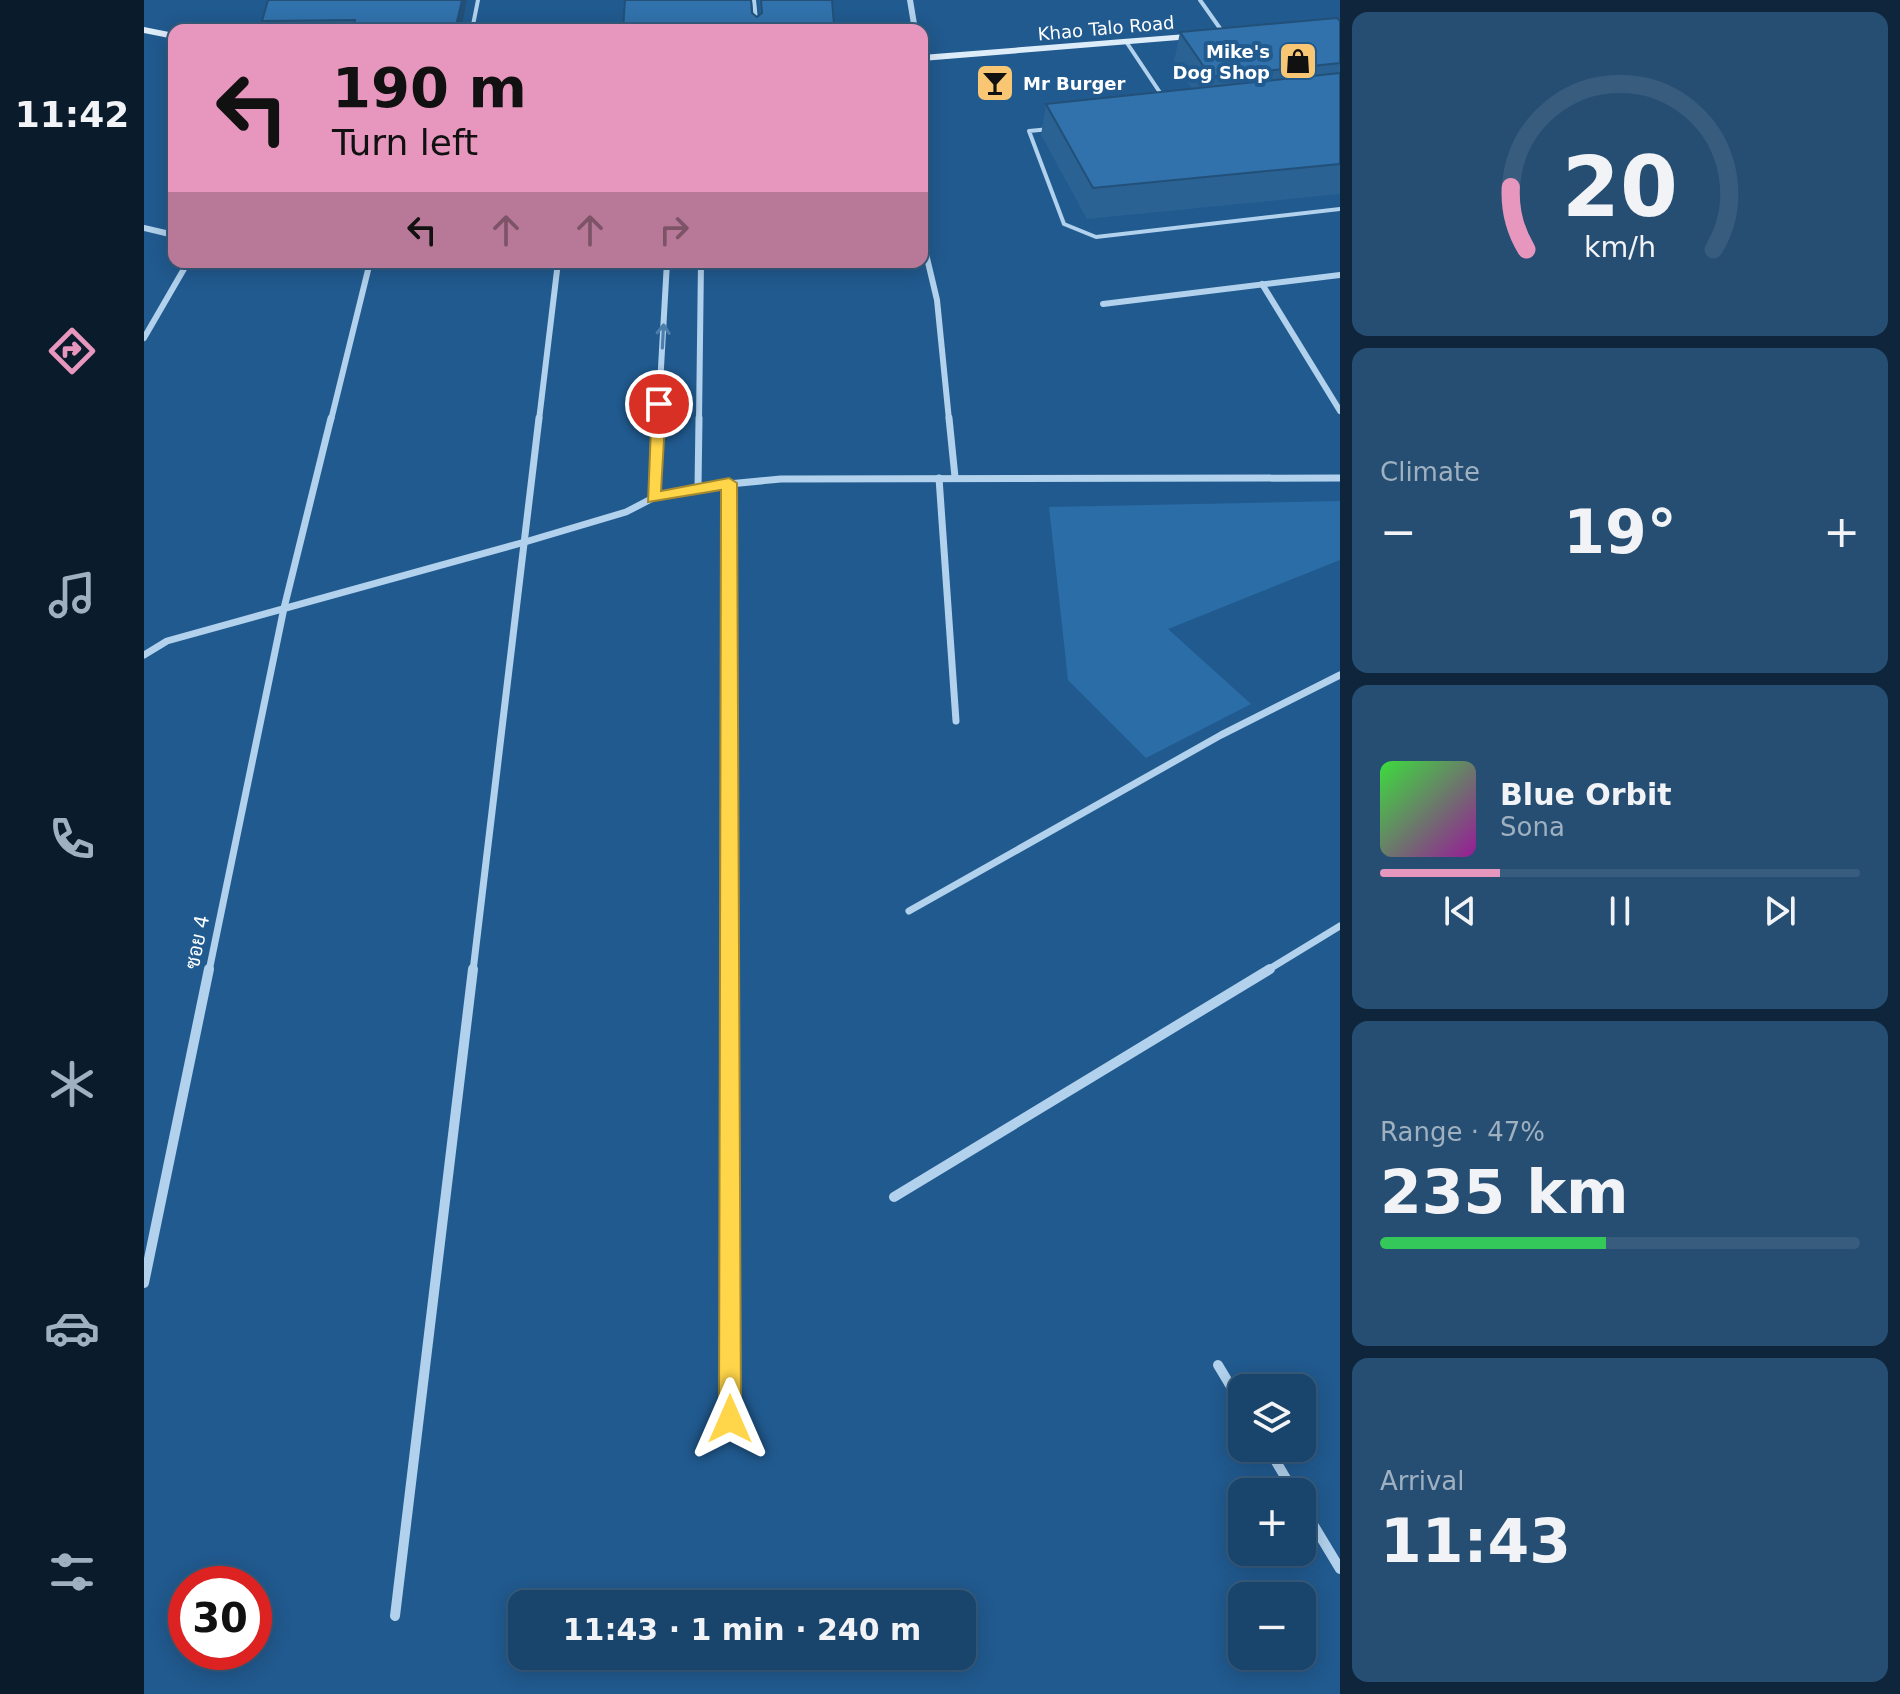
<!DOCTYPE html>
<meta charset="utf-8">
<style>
body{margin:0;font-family:"DejaVu Sans",Sarabun,sans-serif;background:#264e73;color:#f1f3f6;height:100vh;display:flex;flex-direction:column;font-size:30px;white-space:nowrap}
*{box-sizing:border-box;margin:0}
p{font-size:26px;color:#9fb0c1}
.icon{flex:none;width:44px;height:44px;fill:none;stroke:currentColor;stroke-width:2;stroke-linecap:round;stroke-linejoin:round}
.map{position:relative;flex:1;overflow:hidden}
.details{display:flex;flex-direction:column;gap:12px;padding:12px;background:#0e253b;width:560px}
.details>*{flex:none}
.hud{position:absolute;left:24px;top:24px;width:760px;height:244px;border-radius:16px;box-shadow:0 4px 20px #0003,0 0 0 2px #375c7e;background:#e797bd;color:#111;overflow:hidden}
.buttons{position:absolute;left:1084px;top:1374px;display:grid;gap:16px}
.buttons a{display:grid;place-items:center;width:88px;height:88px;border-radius:16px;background:#19446b;box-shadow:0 4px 20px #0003,0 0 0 2px #375c7e;font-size:40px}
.speed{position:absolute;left:24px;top:1566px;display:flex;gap:16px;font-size:40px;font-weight:700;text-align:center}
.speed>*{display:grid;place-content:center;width:104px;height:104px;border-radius:50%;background:#19446b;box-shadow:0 4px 20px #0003,0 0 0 2px #375c7e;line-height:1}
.speed .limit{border:12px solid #d22;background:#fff;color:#111}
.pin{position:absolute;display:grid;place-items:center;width:68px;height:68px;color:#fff;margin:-34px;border:4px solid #fff;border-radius:50%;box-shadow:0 2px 8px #0007}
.me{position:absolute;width:88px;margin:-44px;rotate:0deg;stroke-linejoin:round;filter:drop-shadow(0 0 6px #0008)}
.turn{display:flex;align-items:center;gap:28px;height:168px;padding:0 32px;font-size:36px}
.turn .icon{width:104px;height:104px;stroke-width:2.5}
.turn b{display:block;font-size:56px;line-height:68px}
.lanes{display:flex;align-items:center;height:76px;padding:0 32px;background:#0003;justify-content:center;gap:40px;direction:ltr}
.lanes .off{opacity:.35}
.big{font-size:60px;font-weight:700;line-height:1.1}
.details .widget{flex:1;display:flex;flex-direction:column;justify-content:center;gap:12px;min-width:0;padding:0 28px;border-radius:16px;background:#264e73}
.details .dial{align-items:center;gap:0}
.dial svg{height:208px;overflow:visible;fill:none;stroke:#375c7e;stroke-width:7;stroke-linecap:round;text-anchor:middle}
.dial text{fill:#f1f3f6;stroke:none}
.song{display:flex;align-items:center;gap:24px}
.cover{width:96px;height:96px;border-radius:12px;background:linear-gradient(135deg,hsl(120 70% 55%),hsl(300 70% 35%))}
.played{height:8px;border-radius:4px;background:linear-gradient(90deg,#e797bd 25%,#375c7e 25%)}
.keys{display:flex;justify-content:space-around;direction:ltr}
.heat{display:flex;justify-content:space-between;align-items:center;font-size:44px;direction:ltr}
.charge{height:12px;border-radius:6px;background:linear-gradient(90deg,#34c759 47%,#375c7e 0)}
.trip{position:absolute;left:364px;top:1590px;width:468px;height:80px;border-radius:16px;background:#19446b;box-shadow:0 4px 20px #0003,0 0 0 2px #375c7e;font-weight:700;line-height:80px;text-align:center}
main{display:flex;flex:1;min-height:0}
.tab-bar{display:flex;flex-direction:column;width:144px;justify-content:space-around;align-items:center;background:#0a1b2b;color:#9fb0c1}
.tab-bar .icon{width:56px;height:56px}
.tab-bar .on{color:#e797bd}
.tab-bar b{font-size:36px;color:#f1f3f6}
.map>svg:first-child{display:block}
.green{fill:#2b6da7}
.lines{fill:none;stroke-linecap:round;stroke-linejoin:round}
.lane{stroke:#b1d1ec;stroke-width:4}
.street-far2{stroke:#b1d1ec;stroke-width:6}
.street-far1{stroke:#b1d1ec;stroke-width:7}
.street{stroke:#b1d1ec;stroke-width:10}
.secondary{fill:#ddecf9;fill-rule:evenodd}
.wall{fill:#2a6294}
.shaded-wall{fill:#225078}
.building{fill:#3172ac;stroke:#225078;stroke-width:2}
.oneway{stroke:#4c7eab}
.route{fill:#ffd54a;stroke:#a68a30;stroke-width:2}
.labels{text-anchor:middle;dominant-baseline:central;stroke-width:8;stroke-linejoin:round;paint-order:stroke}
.far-street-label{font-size:18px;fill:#fff;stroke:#215a8f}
.far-poi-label{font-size:18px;font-weight:bold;fill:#fff;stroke:#215a8f;text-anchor:end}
.street-label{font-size:20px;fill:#fff;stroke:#215a8f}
</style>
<main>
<nav class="tab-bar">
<b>11:42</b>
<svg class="icon on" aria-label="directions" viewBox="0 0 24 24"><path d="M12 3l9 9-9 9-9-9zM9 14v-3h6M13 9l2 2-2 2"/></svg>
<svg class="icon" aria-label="music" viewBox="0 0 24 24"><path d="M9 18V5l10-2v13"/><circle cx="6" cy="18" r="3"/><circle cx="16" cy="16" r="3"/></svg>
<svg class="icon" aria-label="phone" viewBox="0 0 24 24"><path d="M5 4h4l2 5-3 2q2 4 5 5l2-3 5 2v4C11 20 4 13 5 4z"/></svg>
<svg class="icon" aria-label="climate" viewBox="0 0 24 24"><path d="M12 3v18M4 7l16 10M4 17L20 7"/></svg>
<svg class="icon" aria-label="car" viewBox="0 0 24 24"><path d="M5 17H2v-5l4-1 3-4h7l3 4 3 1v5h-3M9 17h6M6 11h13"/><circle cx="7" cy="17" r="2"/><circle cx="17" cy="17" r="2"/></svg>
<svg class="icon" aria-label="filters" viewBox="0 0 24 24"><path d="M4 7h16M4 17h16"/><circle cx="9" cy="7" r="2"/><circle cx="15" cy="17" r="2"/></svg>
</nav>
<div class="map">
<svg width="1196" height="1694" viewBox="0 0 1196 1694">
<rect width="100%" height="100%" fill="#215a8f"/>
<polygon class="green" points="1196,501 1196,560 1024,629 1107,704 1002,758 924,680 905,507"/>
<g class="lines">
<g class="lane">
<polyline points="610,0 613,30"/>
<polyline points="1056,0 1080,34"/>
<polyline points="328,30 334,0"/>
<polyline points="983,43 1019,97"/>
<polyline points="906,129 885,131 920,224 952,237 1196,209"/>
</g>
<g class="street-far2">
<polyline points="766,0 771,30"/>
<polyline points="0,228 30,235"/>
<polyline points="778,237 793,300 805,420"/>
<polyline points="1118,284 1196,411"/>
<polyline points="959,304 1196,275"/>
<polyline points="0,338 44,262"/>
<polyline points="187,420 226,262"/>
<polyline points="395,420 414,262"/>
<polyline points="514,420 523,262"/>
<polyline points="555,420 557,262"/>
</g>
<g class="street-far1">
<polyline points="805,418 811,477"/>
<polyline points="795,478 812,721"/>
<polyline points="585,483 586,971"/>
<polyline points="554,487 555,418"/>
<polyline points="509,498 514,418"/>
<polyline points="0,655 23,641 381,542 482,512 509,498 554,487 637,479 1196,478"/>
<polyline points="765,911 1077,735 1196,675"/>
<polyline points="65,971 140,608 187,418"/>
<polyline points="329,971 395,418"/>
<polyline points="1122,971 1196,926"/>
</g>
<g class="street">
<polyline points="586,969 586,1419"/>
<polyline points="750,1197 1126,969"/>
<polyline points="0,1283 65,969"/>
<polyline points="1074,1365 1098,1405"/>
<polyline points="1124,1448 1150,1492"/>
<polyline points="1158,1506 1196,1569"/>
<polyline points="251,1616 329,969"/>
</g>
<g class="secondary">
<polygon points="0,27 30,33 30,39 0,33"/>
<polygon points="1055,33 1060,36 1059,38 778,61 778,55"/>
</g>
</g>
<g class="wall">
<polygon points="124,0 323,0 317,30 120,30 118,21"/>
<polygon points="615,0 688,0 690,30 479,30 608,13 613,17 616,14"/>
<polygon points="1196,21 1196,194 943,219 897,135 902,104 1048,89 1030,62 1036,32"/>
</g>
<polygon class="shaded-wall" points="318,0 323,0 317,30 311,30"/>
<g class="building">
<polygon points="124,0 318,0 311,30 209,30 211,20 118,21"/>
<polygon points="481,0 607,0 608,13 613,17 618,13 617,0 688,0 690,24 605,25 605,30 479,30"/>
<polygon points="1193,18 1196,21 1196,63 1067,77 1036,32"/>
<polygon points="1196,73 1196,164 949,188 902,104"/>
</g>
<defs><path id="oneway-shaft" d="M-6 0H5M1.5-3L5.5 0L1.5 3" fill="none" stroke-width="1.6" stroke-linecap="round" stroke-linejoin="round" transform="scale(2)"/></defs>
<use class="oneway" href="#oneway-shaft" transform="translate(519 336) rotate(-87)"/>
<polygon class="route" points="515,400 522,404 517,491 585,478 593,483 597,1419 594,1427 586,1430 578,1427 575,1419 577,490 504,502 508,404"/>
<defs>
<g id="shop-square" transform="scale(2)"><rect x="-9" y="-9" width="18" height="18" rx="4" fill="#f9c773" stroke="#215a8f"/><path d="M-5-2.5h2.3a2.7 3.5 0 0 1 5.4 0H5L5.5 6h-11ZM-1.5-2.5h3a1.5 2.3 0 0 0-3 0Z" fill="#111"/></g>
<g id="bar-square" transform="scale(2)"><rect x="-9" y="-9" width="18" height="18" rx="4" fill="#f9c773" stroke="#215a8f"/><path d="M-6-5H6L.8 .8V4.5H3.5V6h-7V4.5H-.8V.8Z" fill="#111"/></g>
</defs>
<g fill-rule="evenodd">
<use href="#shop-square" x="1154" y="61"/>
<use href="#bar-square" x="851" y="83"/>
</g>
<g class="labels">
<g class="far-street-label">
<text transform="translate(962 28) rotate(-5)">Khao Talo Road</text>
</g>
<g class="far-poi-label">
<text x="1126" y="51">Mike's<tspan x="1126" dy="21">Dog Shop</tspan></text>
<text x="879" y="83" text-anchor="start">Mr Burger</text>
</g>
<g class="street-label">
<text transform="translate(53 942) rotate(-78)">ซอย 4</text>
</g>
</g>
</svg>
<div class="buttons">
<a><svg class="icon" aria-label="layers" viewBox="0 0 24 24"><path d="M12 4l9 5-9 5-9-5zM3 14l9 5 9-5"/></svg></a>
<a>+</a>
<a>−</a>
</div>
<div class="speed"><div class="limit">30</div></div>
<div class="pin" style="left:515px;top:404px;background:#d93025"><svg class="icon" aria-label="arrive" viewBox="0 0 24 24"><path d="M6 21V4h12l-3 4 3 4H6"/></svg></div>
<svg class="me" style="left:586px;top:1419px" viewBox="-20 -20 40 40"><path d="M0-17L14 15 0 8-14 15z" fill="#ffd54a" stroke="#fff" stroke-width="4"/></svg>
<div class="trip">11:43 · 1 min · 240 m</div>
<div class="hud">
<div class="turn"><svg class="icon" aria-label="left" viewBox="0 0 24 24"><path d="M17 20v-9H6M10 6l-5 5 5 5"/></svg><div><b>190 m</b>Turn left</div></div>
<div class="lanes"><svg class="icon" aria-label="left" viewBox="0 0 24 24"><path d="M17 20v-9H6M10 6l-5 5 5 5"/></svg><svg class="icon off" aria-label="ahead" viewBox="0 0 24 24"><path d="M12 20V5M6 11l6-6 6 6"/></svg><svg class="icon off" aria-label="ahead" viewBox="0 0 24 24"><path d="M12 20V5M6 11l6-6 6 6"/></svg><svg class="icon off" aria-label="right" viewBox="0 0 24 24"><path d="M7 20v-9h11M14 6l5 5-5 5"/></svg></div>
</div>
</div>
<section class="details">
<div class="widget dial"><svg viewBox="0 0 100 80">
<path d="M14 69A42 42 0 1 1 86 69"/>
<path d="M14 69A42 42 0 0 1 8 45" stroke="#e797bd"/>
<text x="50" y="56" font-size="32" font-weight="700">20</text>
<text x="50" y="72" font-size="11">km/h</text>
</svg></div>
<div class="widget"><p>Climate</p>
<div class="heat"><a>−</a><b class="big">19°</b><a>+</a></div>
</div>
<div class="widget">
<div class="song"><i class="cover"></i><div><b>Blue Orbit</b><p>Sona</p></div></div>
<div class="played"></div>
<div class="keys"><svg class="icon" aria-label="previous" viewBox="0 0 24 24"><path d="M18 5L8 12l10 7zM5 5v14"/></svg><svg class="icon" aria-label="pause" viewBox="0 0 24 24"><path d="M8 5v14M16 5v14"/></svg><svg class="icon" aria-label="next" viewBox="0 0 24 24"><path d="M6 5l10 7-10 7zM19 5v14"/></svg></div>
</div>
<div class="widget"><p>Range · 47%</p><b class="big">235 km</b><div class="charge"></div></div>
<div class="widget"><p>Arrival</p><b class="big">11:43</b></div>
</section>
</main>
